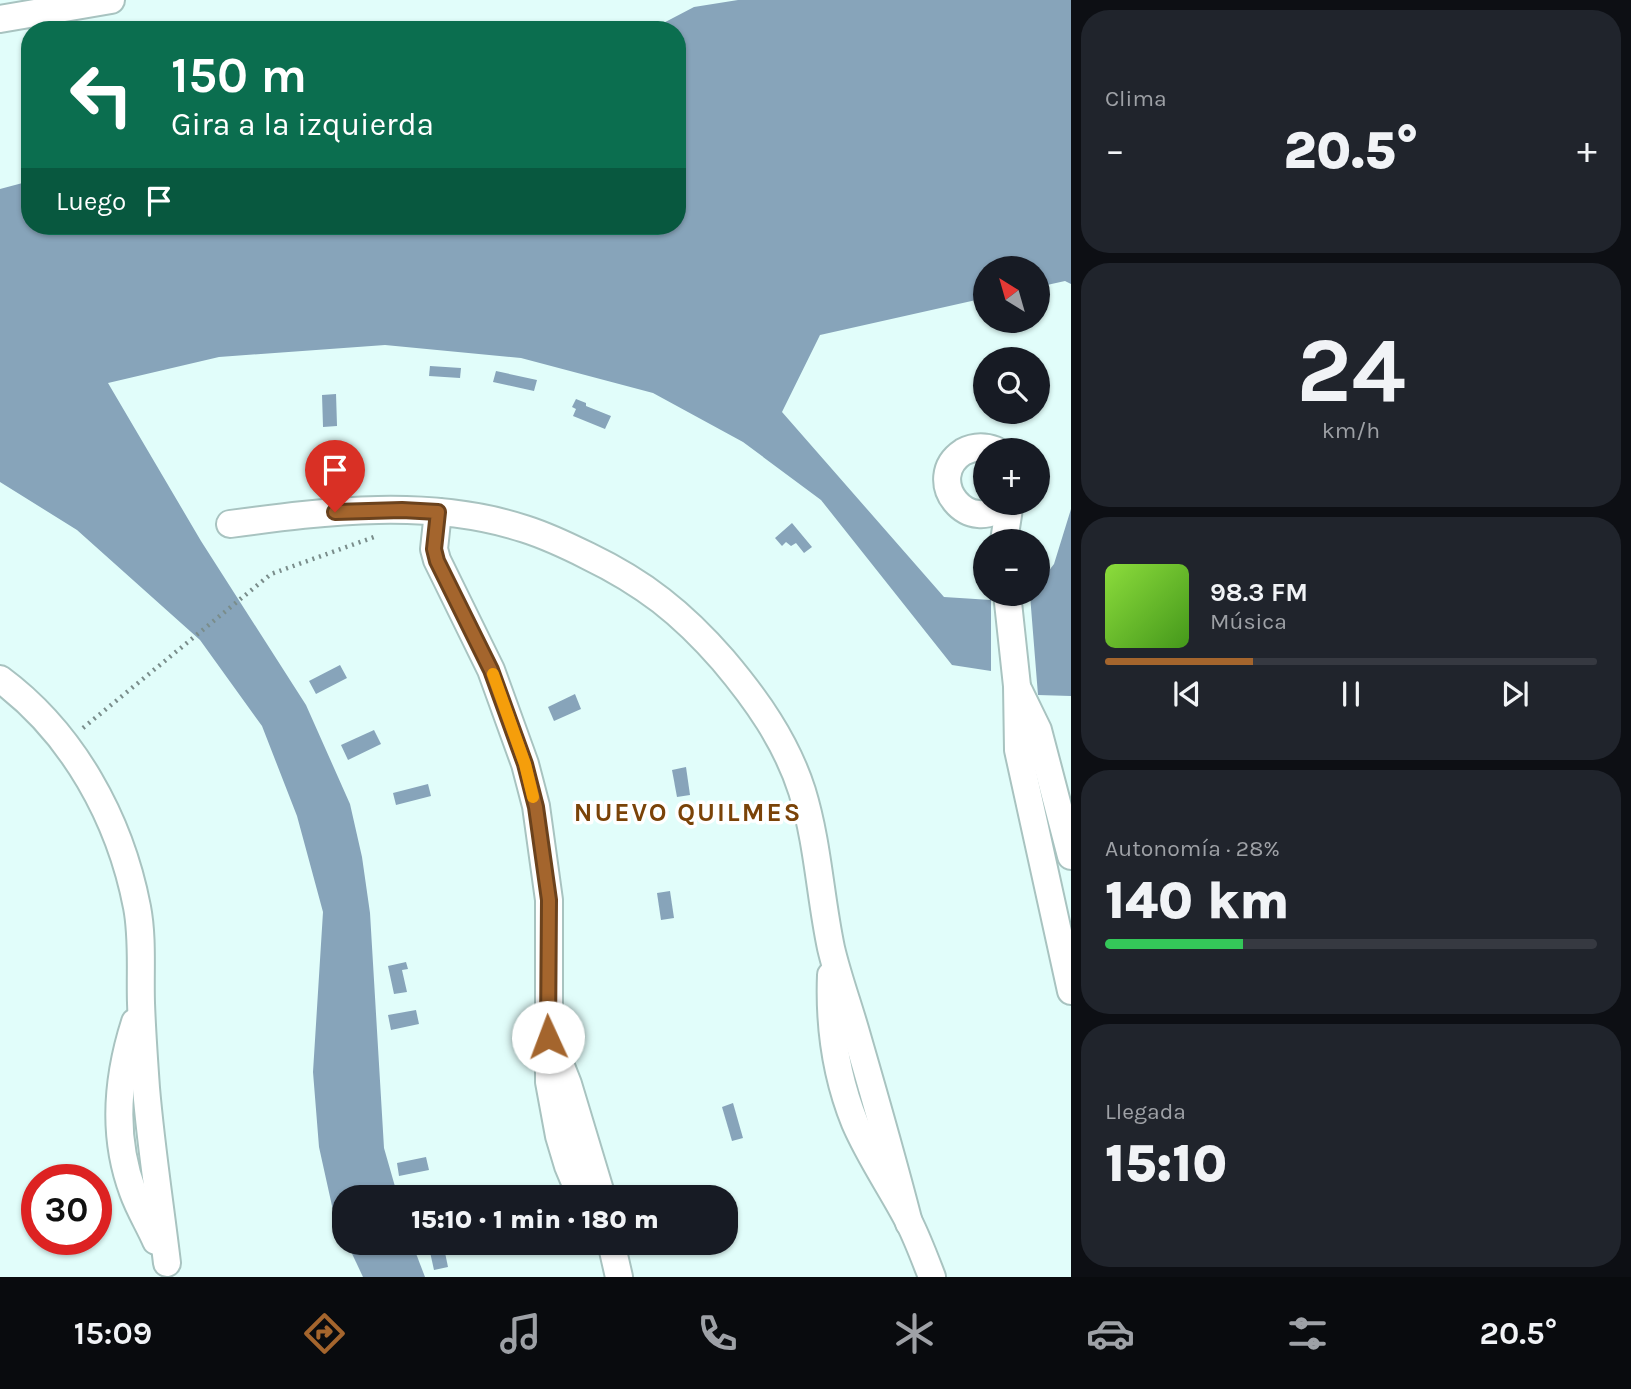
<!DOCTYPE html>
<html lang="es">
<meta charset="utf-8">
<style>
body{margin:0;font-family:Karla,sans-serif;background:#20242c;color:#f1f3f6;height:100vh;display:flex;flex-direction:column;font-size:26px;white-space:nowrap}
*{box-sizing:border-box;margin:0}
p{font-size:23px;color:#9ea1a6}
.icon{flex:none;width:38px;height:38px;fill:none;stroke:currentColor;stroke-width:2;stroke-linecap:round;stroke-linejoin:round}
.map{position:relative;flex:1;overflow:hidden}
.panel{display:flex;flex-direction:column;gap:10px;padding:10px;background:#0d0f14;width:560px}
.panel>*{flex:none}
.guide{position:absolute;left:21px;top:21px;width:665px;height:214px;border-radius:28px;box-shadow:0 2px 5px #0004;background:#0b6e4f;color:#fff;overflow:hidden}
.needle{width:46px;rotate:323deg}
.controls{position:absolute;left:973px;top:256px;display:grid;gap:14px}
.controls a{display:grid;place-items:center;width:77px;height:77px;border-radius:50%;background:#171b24;box-shadow:0 2px 5px #0004;font-size:35px}
.speed{position:absolute;left:21px;top:1164px;display:flex;gap:14px;font-size:35px;font-weight:700;text-align:center}
.speed>*{display:grid;place-content:center;width:91px;height:91px;border-radius:50%;background:#171b24;box-shadow:0 2px 5px #0004;line-height:1}
.speed .limit{border:10px solid #d22;background:#fff;color:#111}
.pin{position:absolute;display:grid;place-items:center;width:60px;height:60px;color:#fff;margin:-72px -30px;border-radius:50% 50% 50% 0;rotate:-45deg;box-shadow:0 0 7px #0007}
.pin .icon{rotate:45deg}
.me{position:absolute;width:77px;margin:-38px;rotate:358deg;stroke-linejoin:round;filter:drop-shadow(0 0 5px #0008)}
.turn{display:flex;align-items:center;gap:24px;height:147px;padding:0 35px;font-size:32px}
.turn .icon{width:91px;height:91px;stroke-width:2.5}
.turn b{display:block;font-size:49px;line-height:60px}
.then{display:flex;align-items:center;height:66px;padding:0 35px;background:#0003;gap:14px;font-size:26px}
.big{font-size:52px;font-weight:800;line-height:1.1}
.panel .card{flex:1;display:flex;flex-direction:column;justify-content:center;gap:10px;min-width:0;padding:0 24px;border-radius:28px;background:#20242c}
.panel .dial{align-items:center;gap:0}
.dial b{font-size:91px;line-height:1}
.song{display:flex;align-items:center;gap:21px}
.cover{width:84px;height:84px;border-radius:10px;background:linear-gradient(135deg,hsl(90 70% 55%),hsl(100 70% 35%))}
.played{height:7px;border-radius:4px;background:linear-gradient(90deg,#a4652d 30%,#363941 30%)}
.keys{display:flex;justify-content:space-around;direction:ltr}
.heat{display:flex;justify-content:space-between;align-items:center;font-size:38px;direction:ltr}
.charge{height:10px;border-radius:5px;background:linear-gradient(90deg,#34c759 28%,#363941 0)}
.trip{position:absolute;left:332px;top:1185px;width:406px;height:70px;border-radius:28px;background:#171b24;box-shadow:0 2px 5px #0004;font-weight:800;line-height:70px;text-align:center}
.tab-bar{display:flex;height:112px;justify-content:space-around;align-items:center;background:#090b0e;color:#9ea1a6}
.tab-bar .icon{width:49px;height:49px}
.tab-bar .selected{color:#a4652d}
.tab-bar b{font-size:32px;color:#f1f3f6}
main{display:flex;flex:1;min-height:0}
.map>svg:first-child{display:block}
.water{fill:#87a4ba}
.lines{fill:none;stroke-linecap:round;stroke-linejoin:round}
.street-casing{stroke:#a8c3c0;stroke-width:30}
.path{stroke:#7a8d8b;stroke-width:4.5;stroke-dasharray:2 5;stroke-linecap:butt}
.street{stroke:#fff;stroke-width:26}
.route-casing{stroke:#6b421d;stroke-width:18}
.route{stroke:#a4652d;stroke-width:12}
.slow{stroke:#f59e0b;stroke-width:12}
.labels{text-anchor:middle;dominant-baseline:central;stroke-width:7;stroke-linejoin:round;paint-order:stroke}
.district-label{font-size:26px;font-weight:bold;letter-spacing:2px;fill:#7a4308;stroke:#fff}
</style>
<main>
<div class="map">
<svg width="1071" height="1277" viewBox="0 0 1071 1277">
<rect width="100%" height="100%" fill="#e1fdfa"/>
<g class="water">
<polygon points="738,0 1071,0 1071,284 1065,281 1038,287 1038,268 985,268 985,298 820,335 782,412 944,597 991,600 991,671 952,665 821,500 743,442 653,393 521,358 385,345 219,357 108,383 201,541 306,705 350,804 362,857 370,913 384,1148 398,1197 345,1197 345,1238 334,1215 319,1147 313,1072 323,912 297,816 262,726 200,640 77,530 0,482 0,189 30,181 30,226 677,226 677,30 650,30 694,7"/>
<polygon points="430,366 461,368 460,378 429,376"/>
<polygon points="496,371 537,380 534,391 493,382"/>
<polygon points="336,394 337,426 323,427 322,395"/>
<polygon points="576,399 586,403 586,406 611,416 605,429 573,416 576,409 572,407"/>
<polygon points="1071,509 1071,696 1038,695 1030,595 1038,593 1038,585 1054,564"/>
<polygon points="792,523 812,547 804,553 796,543 791,546 786,542 782,546 775,538"/>
<polygon points="340,665 347,678 316,694 309,681"/>
<polygon points="575,694 581,709 554,721 548,707"/>
<polygon points="374,730 381,744 348,760 341,745"/>
<polygon points="686,767 690,795 677,797 672,770"/>
<polygon points="428,784 431,796 396,805 393,793"/>
<polygon points="670,891 674,918 661,920 657,893"/>
<polygon points="406,962 408,969 402,970 407,992 394,994 388,966"/>
<polygon points="416,1010 419,1024 391,1030 388,1015"/>
<polygon points="733,1103 743,1138 732,1141 722,1107"/>
<polygon points="426,1157 429,1170 399,1176 397,1163"/>
<polygon points="347,1243 412,1243 425,1277 363,1277"/>
<polygon points="428,1243 443,1243 448,1267 434,1270"/>
</g>
<g class="lines">
<g class="street-casing">
<g id="street">
<polyline points="0,19 111,0"/>
<path d="M995 450C984 446 974 446 963 452 922 479 969 540 1007 502"/>
<polyline points="438,512 434,549 437,560 491,670 525,764 536,806 549,900 549,1082 559,1136 568,1166 581,1197"/>
<path d="M230 524C327 511 430 498 525 529 547 536 568 546 588 556 644 583 682 613 723 660 756 699 786 741 802 791 818 843 820 896 831 948 838 978 849 1007 857 1036 875 1098 893 1161 909 1223"/>
<polyline points="1004,541 1010,502"/>
<polyline points="1007,593 1017,686 1018,750 1071,991"/>
<path d="M0 679C73 733 120 819 137 907 143 938 140 971 141 1003 142 1031 144 1060 146 1088 151 1147 160 1204 167 1263"/>
<polyline points="1019,691 1038,730 1071,856"/>
<path d="M831 975C829 1025 836 1076 855 1123 870 1158 892 1189 909 1222 918 1240 925 1259 932 1277"/>
<path d="M135 1022C117 1078 112 1136 133 1192 139 1209 149 1225 156 1241"/>
<polyline points="555,1051 568,1084 602,1197"/>
<polyline points="611,1242 619,1277"/>
</g>
</g>
<polyline class="path" points="83,728 271,574 377,536"/>
<use href="#street" class="street"/>
</g>
<g class="lines">
<g class="route-casing">
<polyline id="route" points="335,512 402,510 438,512 434,549 437,561 491,670 525,764 536,807 549,900 548,1037"/>
</g>
<use href="#route" class="route"/>
<polyline class="slow" points="493,674 525,764 533,797"/>
</g>
<g class="labels">
<g class="district-label">
<text x="688" y="812">NUEVO QUILMES</text>
</g>
</g>
</svg>
<div class="controls">
<a><svg class="needle" viewBox="-14 -14 28 28"><path d="M0-13l5 13h-10z" fill="#e53935"/><path d="M0 13l5-13h-10z" fill="#9ea1a6"/></svg></a>
<a><svg class="icon" aria-label="search" viewBox="0 0 24 24"><circle cx="10" cy="10" r="6"/><path d="M15 15l6 6"/></svg></a>
<a>+</a>
<a>−</a>
</div>
<div class="speed"><div class="limit">30</div></div>
<div class="pin" style="left:335px;top:512px;background:#d93025"><svg class="icon" aria-label="arrive" viewBox="0 0 24 24"><path d="M6 21V4h12l-3 4 3 4H6"/></svg></div>
<svg class="me" style="left:548px;top:1037px" viewBox="-20 -20 40 40"><circle r="19" fill="#fff"/><path d="M0-13L10 11 0 6-10 11z" fill="#a4652d"/></svg>
<div class="trip">15:10 · 1 min · 180 m</div>
<div class="guide">
<div class="turn"><svg class="icon" aria-label="left" viewBox="0 0 24 24"><path d="M17 20v-9H6M10 6l-5 5 5 5"/></svg><div><b>150 m</b>Gira a la izquierda</div></div>
<div class="then">Luego<svg class="icon" aria-label="arrive" viewBox="0 0 24 24"><path d="M6 21V4h12l-3 4 3 4H6"/></svg></div>
</div>
</div>
<section class="panel">
<div class="card"><p>Clima</p>
<div class="heat"><a>−</a><b class="big">20.5°</b><a>+</a></div>
</div>
<div class="card dial"><b>24</b><p>km/h</p></div>
<div class="card">
<div class="song"><i class="cover"></i><div><b>98.3 FM</b><p>Música</p></div></div>
<div class="played"></div>
<div class="keys"><svg class="icon" aria-label="previous" viewBox="0 0 24 24"><path d="M18 5L8 12l10 7zM5 5v14"/></svg><svg class="icon" aria-label="pause" viewBox="0 0 24 24"><path d="M8 5v14M16 5v14"/></svg><svg class="icon" aria-label="next" viewBox="0 0 24 24"><path d="M6 5l10 7-10 7zM19 5v14"/></svg></div>
</div>
<div class="card"><p>Autonomía · 28%</p><b class="big">140 km</b><div class="charge"></div></div>
<div class="card"><p>Llegada</p><b class="big">15:10</b></div>
</section>
</main>
<nav class="tab-bar">
<b>15:09</b>
<svg class="icon selected" aria-label="directions" viewBox="0 0 24 24"><path d="M12 3l9 9-9 9-9-9zM9 14v-3h6M13 9l2 2-2 2"/></svg>
<svg class="icon" aria-label="music" viewBox="0 0 24 24"><path d="M9 18V5l10-2v13"/><circle cx="6" cy="18" r="3"/><circle cx="16" cy="16" r="3"/></svg>
<svg class="icon" aria-label="phone" viewBox="0 0 24 24"><path d="M5 4h4l2 5-3 2q2 4 5 5l2-3 5 2v4C11 20 4 13 5 4z"/></svg>
<svg class="icon" aria-label="climate" viewBox="0 0 24 24"><path d="M12 3v18M4 7l16 10M4 17L20 7"/></svg>
<svg class="icon" aria-label="car" viewBox="0 0 24 24"><path d="M5 17H2v-5l4-1 3-4h7l3 4 3 1v5h-3M9 17h6M6 11h13"/><circle cx="7" cy="17" r="2"/><circle cx="17" cy="17" r="2"/></svg>
<svg class="icon" aria-label="filters" viewBox="0 0 24 24"><path d="M4 7h16M4 17h16"/><circle cx="9" cy="7" r="2"/><circle cx="15" cy="17" r="2"/></svg>
<b>20.5°</b>
</nav>
